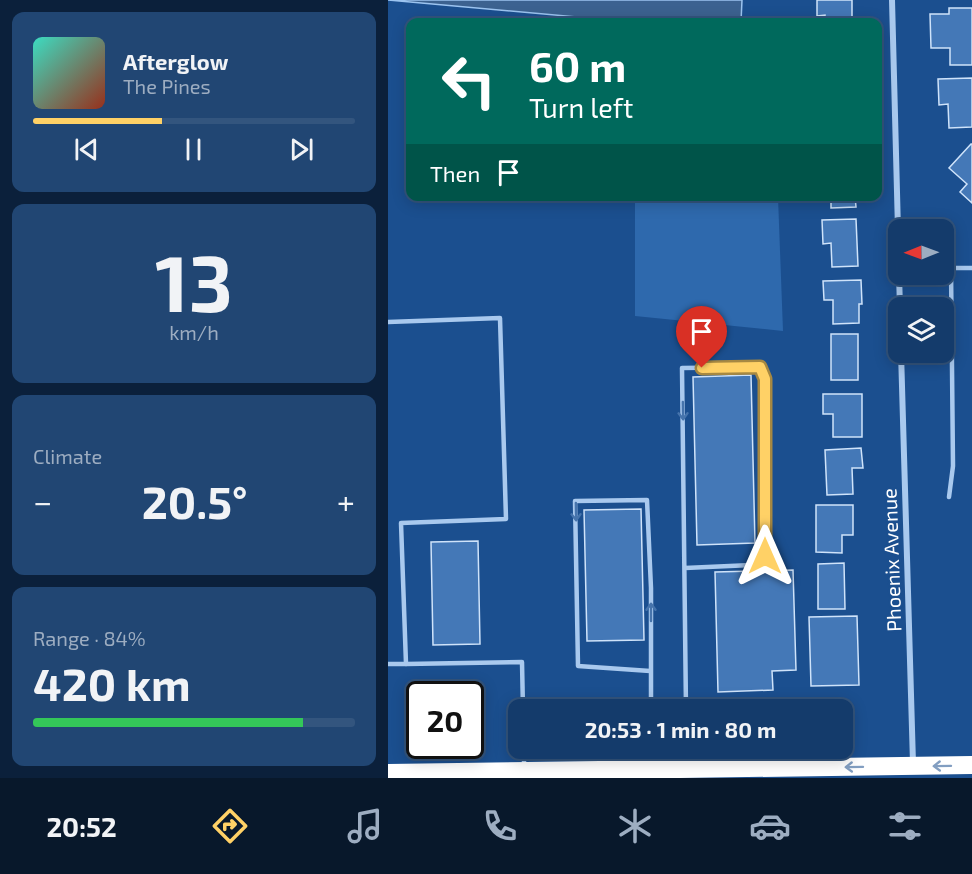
<!DOCTYPE html>
<meta charset="utf-8">
<style>
body{margin:0;font-family:"Exo 2",sans-serif;background:#214673;color:#f1f3f6;height:100vh;display:flex;flex-direction:column;font-size:22px;white-space:nowrap}
*{box-sizing:border-box;margin:0}
p{font-size:20px;color:#9dadc1}
.icon{flex:none;width:33px;height:33px;fill:none;stroke:currentColor;stroke-width:2;stroke-linecap:round;stroke-linejoin:round}
.map{position:relative;flex:1;overflow:hidden}
.drawer{display:flex;flex-direction:column;gap:12px;padding:12px;background:#0b203b;width:388px}
.drawer>*{flex:none}
.banner{position:absolute;left:18px;top:18px;width:476px;height:183px;border-radius:12px;box-shadow:0 3px 15px #0003,0 0 0 2px #33557e;background:#00695c;color:#fff;overflow:hidden}
.needle{width:39px;rotate:269deg}
.fabs{position:absolute;left:500px;top:219px;display:grid;gap:12px}
.fabs a{display:grid;place-items:center;width:66px;height:66px;border-radius:12px;background:#143b6b;box-shadow:0 3px 15px #0003,0 0 0 2px #33557e;font-size:30px}
.speed{position:absolute;left:18px;top:681px;display:flex;gap:12px;font-size:30px;font-weight:700;text-align:center}
.speed>*{display:grid;place-content:center;width:78px;height:78px;border-radius:50%;background:#143b6b;box-shadow:0 3px 15px #0003,0 0 0 2px #33557e;line-height:1}
.speed .limit{border:3px solid #111;border-radius:9px;background:#fff;color:#111}
.pin{position:absolute;display:grid;place-items:center;width:51px;height:51px;color:#fff;margin:-62px -26px;border-radius:50% 50% 50% 0;rotate:-45deg;box-shadow:0 0 6px #0007}
.pin .icon{rotate:45deg}
.me{position:absolute;width:66px;margin:-33px;rotate:0deg;stroke-linejoin:round;filter:drop-shadow(0 0 4px #0008)}
.turn{display:flex;align-items:center;gap:21px;height:126px;padding:0 24px;font-size:27px}
.turn .icon{width:78px;height:78px;stroke-width:2.5}
.turn b{display:block;font-size:42px;line-height:51px}
.then{display:flex;align-items:center;height:57px;padding:0 24px;background:#0003;gap:12px;font-size:22px}
.big{font-size:45px;font-weight:700;line-height:1.1}
.drawer .card{flex:1;display:flex;flex-direction:column;justify-content:center;gap:9px;min-width:0;padding:0 21px;border-radius:12px;background:#214673}
.drawer .dial{align-items:center;gap:0}
.dial b{font-size:78px;line-height:1}
.song{display:flex;align-items:center;gap:18px}
.cover{width:72px;height:72px;border-radius:9px;background:linear-gradient(135deg,hsl(170 70% 55%),hsl(10 70% 35%))}
.played{height:6px;border-radius:3px;background:linear-gradient(90deg,#ffd166 40%,#33557e 40%)}
.keys{display:flex;justify-content:space-around;direction:ltr}
.heat{display:flex;justify-content:space-between;align-items:center;font-size:33px;direction:ltr}
.charge{height:9px;border-radius:4px;background:linear-gradient(90deg,#34c759 84%,#33557e 0)}
.trip{position:absolute;left:120px;top:699px;width:345px;height:60px;border-radius:12px;background:#143b6b;box-shadow:0 3px 15px #0003,0 0 0 2px #33557e;font-weight:700;line-height:60px;text-align:center}
.tab-bar{display:flex;height:96px;justify-content:space-around;align-items:center;background:#08182b;color:#9dadc1}
.tab-bar .icon{width:42px;height:42px}
.tab-bar .on{color:#ffd166}
.tab-bar b{font-size:27px;color:#f1f3f6}
main{display:flex;flex:1;min-height:0}
.map>svg:first-child{display:block}
.green{fill:#2e69ad}
.water{fill:#3c6290;stroke:#9cc4f0;stroke-width:1.5}
.building{fill:#4478b7;stroke:#cfe3fa;stroke-width:1.5}
.lines{fill:none;stroke-linecap:round;stroke-linejoin:round}
.lane{stroke:#a9c9ee;stroke-width:4.5}
.street{stroke:#a9c9ee;stroke-width:6}
.highway{stroke:#fff;stroke-width:18}
.oneway{stroke:#4674ac}
.oneway2{stroke:#829ec1}
.route-casing{stroke:#a68842;stroke-width:15}
.route{stroke:#ffd166;stroke-width:10}
.labels{text-anchor:middle;dominant-baseline:central;stroke-width:4.5;stroke-linejoin:round;paint-order:stroke}
.street-label{font-size:20px;fill:#fff;stroke:#1b4f8f}
</style>
<main>
<section class="drawer">
<div class="card">
<div class="song"><i class="cover"></i><div><b>Afterglow</b><p>The Pines</p></div></div>
<div class="played"></div>
<div class="keys"><svg class="icon" aria-label="previous" viewBox="0 0 24 24"><path d="M18 5L8 12l10 7zM5 5v14"/></svg><svg class="icon" aria-label="pause" viewBox="0 0 24 24"><path d="M8 5v14M16 5v14"/></svg><svg class="icon" aria-label="next" viewBox="0 0 24 24"><path d="M6 5l10 7-10 7zM19 5v14"/></svg></div>
</div>
<div class="card dial"><b>13</b><p>km/h</p></div>
<div class="card"><p>Climate</p>
<div class="heat"><a>−</a><b class="big">20.5°</b><a>+</a></div>
</div>
<div class="card"><p>Range · 84%</p><b class="big">420 km</b><div class="charge"></div></div>
</section>
<div class="map">
<svg width="584" height="778" viewBox="0 0 584 778">
<rect width="100%" height="100%" fill="#1b4f8f"/>
<polygon class="green" points="247,197 390,197 395,331 247,316"/>
<polygon class="water" points="0,0 354,0 353,22 244,22"/>
<g class="building">
<polygon points="429,0 464,0 464,22 437,22 437,15 429,16"/>
<polygon points="561,8 584,8 584,65 562,65 562,48 543,48 542,14 561,14"/>
<polygon points="584,78 584,127 561,128 560,104 551,105 550,79"/>
<polygon points="583,144 584,144 584,203 572,192 579,184 561,168"/>
<polygon points="443,196 467,196 468,207 443,208"/>
<polygon points="468,219 470,266 444,267 443,243 435,244 434,220"/>
<polygon points="473,280 474,304 471,304 471,323 445,324 445,300 436,300 435,281"/>
<rect x="443" y="334" width="27" height="46"/>
<polygon points="363,375 367,543 309,545 305,377"/>
<polygon points="435,394 474,394 474,437 445,437 445,414 435,414"/>
<polygon points="473,448 475,468 464,468 465,494 439,495 437,450"/>
<polygon points="428,505 465,505 465,535 454,535 454,553 428,552"/>
<polygon points="253,509 256,640 199,641 196,510"/>
<polygon points="90,541 92,644 45,645 43,542"/>
<polygon points="456,563 457,609 430,609 430,564"/>
<polygon points="405,570 408,670 384,671 385,690 330,692 327,572"/>
<polygon points="469,616 471,685 423,686 421,617"/>
</g>
<g class="lines">
<g class="lane">
<polyline points="0,322 112,318 118,519 13,523 18,664 134,662 135,710"/>
<polyline points="561,497 565,466 563,268 584,268"/>
<polyline points="297,568 364,565 377,556 377,379 372,367 294,368 298,710"/>
<polyline points="0,664 18,664"/>
<polyline points="262,671 190,666 187,501 259,500 263,588 263,710"/>
<polyline points="136,748 136,765"/>
<polyline points="263,748 263,764"/>
<polyline points="299,748 299,764"/>
</g>
<g class="street">
<polyline points="504,0 510,230"/>
<polyline points="511,274 512,308"/>
<polyline points="513,352 525,763"/>
</g>
<polyline class="highway" points="0,773 584,765"/>
</g>
<defs><path id="oneway-shaft" d="M-6 0H5M1.5-3L5.5 0L1.5 3" fill="none" stroke-width="1.6" stroke-linecap="round" stroke-linejoin="round" transform="scale(1.5)"/></defs>
<g class="oneway">
<use href="#oneway-shaft" transform="translate(295 411) rotate(89)"/>
<use href="#oneway-shaft" transform="translate(188 512) rotate(89)"/>
<use href="#oneway-shaft" transform="translate(263 612) rotate(-90)"/>
</g>
<g class="oneway2">
<use href="#oneway-shaft" transform="translate(554 766) rotate(179)"/>
<use href="#oneway-shaft" transform="translate(466 767) rotate(179)"/>
</g>
<g class="lines">
<g class="route-casing">
<polyline id="route" points="314,368 372,367 377,379 377,556"/>
</g>
<use href="#route" class="route"/>
</g>
<g class="labels">
<g class="street-label">
<text transform="translate(503 560) rotate(-92)">Phoenix Avenue</text>
</g>
</g>
</svg>
<div class="fabs">
<a><svg class="needle" viewBox="-14 -14 28 28"><path d="M0-13l5 13h-10z" fill="#e53935"/><path d="M0 13l5-13h-10z" fill="#9dadc1"/></svg></a>
<a><svg class="icon" aria-label="layers" viewBox="0 0 24 24"><path d="M12 4l9 5-9 5-9-5zM3 14l9 5 9-5"/></svg></a>
</div>
<div class="speed"><div class="limit">20</div></div>
<div class="pin" style="left:314px;top:368px;background:#d93025"><svg class="icon" aria-label="arrive" viewBox="0 0 24 24"><path d="M6 21V4h12l-3 4 3 4H6"/></svg></div>
<svg class="me" style="left:377px;top:556px" viewBox="-20 -20 40 40"><path d="M0-17L14 15 0 8-14 15z" fill="#ffd166" stroke="#fff" stroke-width="4"/></svg>
<div class="trip">20:53 · 1 min · 80 m</div>
<div class="banner">
<div class="turn"><svg class="icon" aria-label="left" viewBox="0 0 24 24"><path d="M17 20v-9H6M10 6l-5 5 5 5"/></svg><div><b>60 m</b>Turn left</div></div>
<div class="then">Then<svg class="icon" aria-label="arrive" viewBox="0 0 24 24"><path d="M6 21V4h12l-3 4 3 4H6"/></svg></div>
</div>
</div>
</main>
<nav class="tab-bar">
<b>20:52</b>
<svg class="icon on" aria-label="directions" viewBox="0 0 24 24"><path d="M12 3l9 9-9 9-9-9zM9 14v-3h6M13 9l2 2-2 2"/></svg>
<svg class="icon" aria-label="music" viewBox="0 0 24 24"><path d="M9 18V5l10-2v13"/><circle cx="6" cy="18" r="3"/><circle cx="16" cy="16" r="3"/></svg>
<svg class="icon" aria-label="phone" viewBox="0 0 24 24"><path d="M5 4h4l2 5-3 2q2 4 5 5l2-3 5 2v4C11 20 4 13 5 4z"/></svg>
<svg class="icon" aria-label="climate" viewBox="0 0 24 24"><path d="M12 3v18M4 7l16 10M4 17L20 7"/></svg>
<svg class="icon" aria-label="car" viewBox="0 0 24 24"><path d="M5 17H2v-5l4-1 3-4h7l3 4 3 1v5h-3M9 17h6M6 11h13"/><circle cx="7" cy="17" r="2"/><circle cx="17" cy="17" r="2"/></svg>
<svg class="icon" aria-label="filters" viewBox="0 0 24 24"><path d="M4 7h16M4 17h16"/><circle cx="9" cy="7" r="2"/><circle cx="15" cy="17" r="2"/></svg>
</nav>
